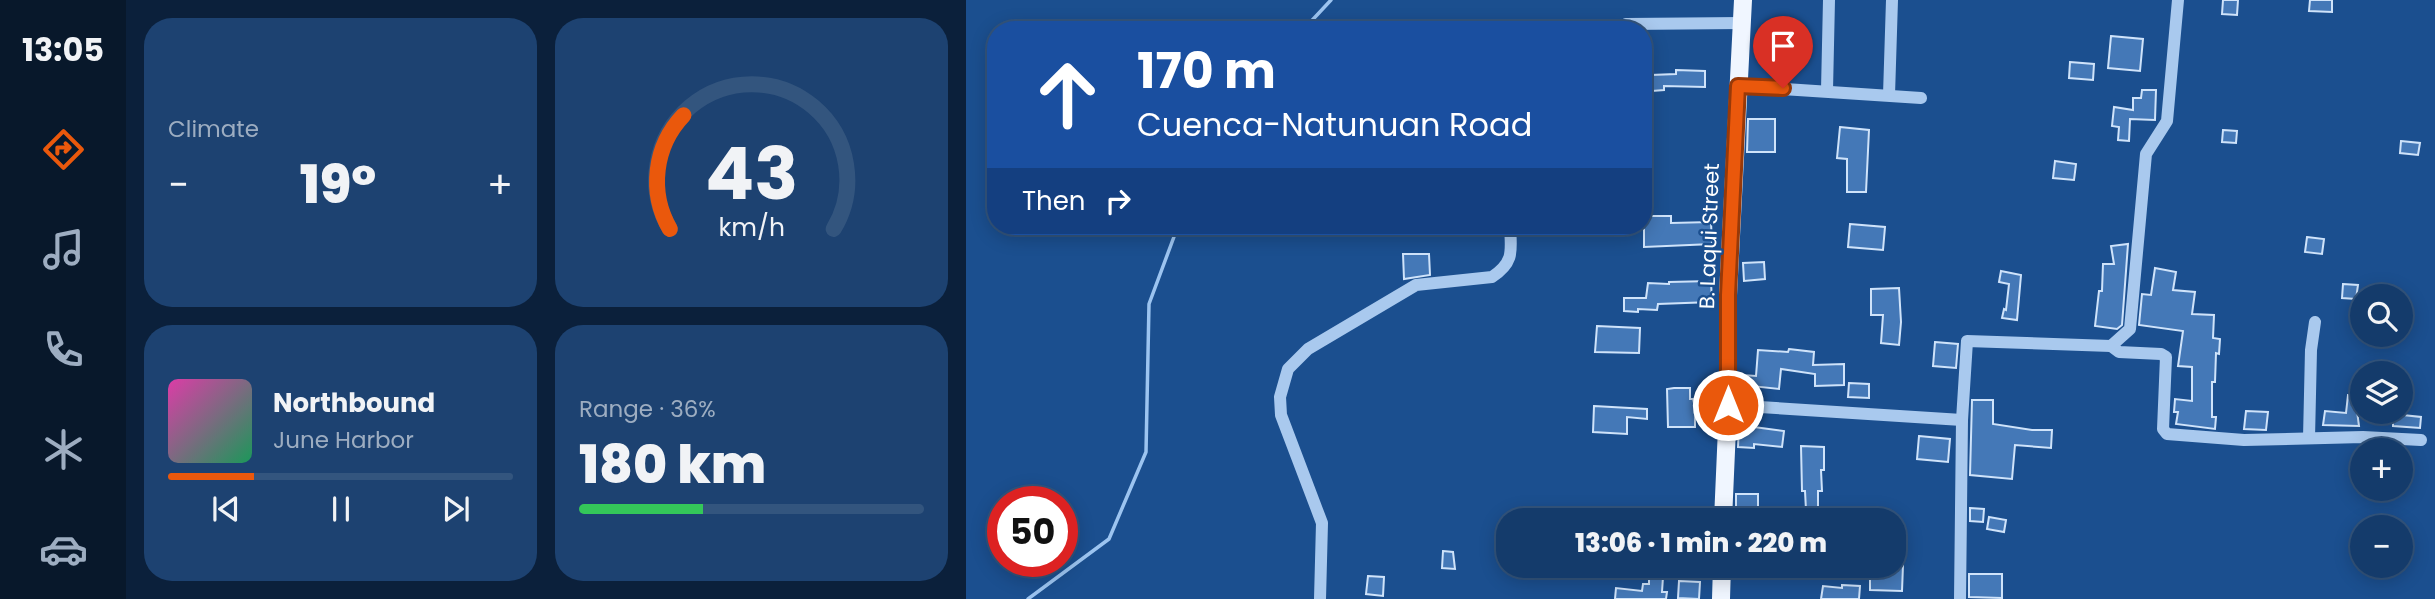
<!DOCTYPE html>
<meta charset="utf-8">
<style>
body{margin:0;font-family:Poppins,sans-serif;background:#1d4271;color:#f1f3f6;height:100vh;display:flex;flex-direction:column;font-size:26px;white-space:nowrap}
*{box-sizing:border-box;margin:0}
p{font-size:23px;color:#9dadc1}
.icon{flex:none;width:38px;height:38px;fill:none;stroke:currentColor;stroke-width:2;stroke-linecap:round;stroke-linejoin:round}
.map{position:relative;flex:1;overflow:hidden}
.details{display:flex;flex-direction:column;gap:18px;padding:18px;background:#0b203b;width:840px}
.details>*{flex:none}
.guide{position:absolute;left:21px;top:21px;width:665px;height:214px;border-radius:28px;box-shadow:0 4px 18px #0003,0 0 0 2px #33557e;background:#1a4fa0;color:#fff;overflow:hidden}
.fabs{position:absolute;left:1384px;top:284px;display:grid;gap:14px}
.fabs a{display:grid;place-items:center;width:63px;height:63px;border-radius:50%;background:#143b6b;box-shadow:0 4px 18px #0003,0 0 0 2px #33557e;font-size:35px}
.speed{position:absolute;left:21px;top:486px;display:flex;gap:14px;font-size:35px;font-weight:700;text-align:center}
.speed>*{display:grid;place-content:center;width:91px;height:91px;border-radius:50%;background:#143b6b;box-shadow:0 4px 18px #0003,0 0 0 2px #33557e;line-height:1}
.speed .limit{border:10px solid #d22;background:#fff;color:#111}
.pin{position:absolute;display:grid;place-items:center;width:60px;height:60px;color:#fff;margin:-72px -30px;border-radius:50% 50% 50% 0;rotate:-45deg;box-shadow:0 0 7px #0007}
.pin .icon{rotate:45deg}
.me{position:absolute;width:77px;margin:-38px;rotate:0deg;stroke-linejoin:round;filter:drop-shadow(0 0 5px #0008)}
.turn{display:flex;align-items:center;gap:24px;height:147px;padding:0 35px;font-size:32px}
.turn .icon{width:91px;height:91px;stroke-width:2.5}
.turn b{display:block;font-size:49px;line-height:60px}
.then{display:flex;align-items:center;height:66px;padding:0 35px;background:#0003;gap:14px;font-size:26px}
.big{font-size:52px;font-weight:800;line-height:1.1}
.details .widget{flex:1;display:flex;flex-direction:column;justify-content:center;gap:10px;min-width:0;padding:0 24px;border-radius:28px;background:#1d4271}
.details .dial{align-items:center;gap:0}
.dial svg{height:182px;overflow:visible;fill:none;stroke:#33557e;stroke-width:7;stroke-linecap:round;text-anchor:middle}
.dial text{fill:#f1f3f6;stroke:none}
.song{display:flex;align-items:center;gap:21px}
.cover{width:84px;height:84px;border-radius:10px;background:linear-gradient(135deg,hsl(320 70% 55%),hsl(150 70% 35%))}
.played{height:7px;border-radius:4px;background:linear-gradient(90deg,#ea580c 25%,#33557e 25%)}
.keys{display:flex;justify-content:space-around;direction:ltr}
.heat{display:flex;justify-content:space-between;align-items:center;font-size:38px;direction:ltr}
.charge{height:10px;border-radius:5px;background:linear-gradient(90deg,#34c759 36%,#33557e 0)}
.details .tiles{flex:1;display:grid;gap:18px;grid-template-columns:repeat(2,1fr)}
.trip{position:absolute;left:530px;top:508px;width:410px;height:70px;border-radius:28px;background:#143b6b;box-shadow:0 4px 18px #0003,0 0 0 2px #33557e;font-weight:800;line-height:70px;text-align:center}
main{display:flex;flex:1;min-height:0}
.tabs{display:flex;flex-direction:column;width:126px;justify-content:space-around;align-items:center;background:#08182b;color:#9dadc1}
.tabs .icon{width:49px;height:49px}
.tabs .on{color:#ea580c}
.tabs b{font-size:32px;color:#f1f3f6}
.map>svg:first-child{display:block}
.lines{fill:none;stroke-linecap:round;stroke-linejoin:round}
.stream{stroke:#9cc4f0;stroke-width:3.5}
.building{fill:#4478b7;stroke:#cfe3fa;stroke-width:2}
.minor{stroke:#a9c9ee;stroke-width:12}
.major{stroke:#f0f6ff;stroke-width:18}
.route-casing{stroke:#983908;stroke-width:18}
.route{stroke:#ea580c;stroke-width:12}
.labels{text-anchor:middle;dominant-baseline:central;stroke-width:5;stroke-linejoin:round;paint-order:stroke}
.street-label{font-size:21px;fill:#fff;stroke:#1b4f8f}
</style>
<main>
<nav class="tabs">
<b>13:05</b>
<svg class="icon on" aria-label="directions" viewBox="0 0 24 24"><path d="M12 3l9 9-9 9-9-9zM9 14v-3h6M13 9l2 2-2 2"/></svg>
<svg class="icon" aria-label="music" viewBox="0 0 24 24"><path d="M9 18V5l10-2v13"/><circle cx="6" cy="18" r="3"/><circle cx="16" cy="16" r="3"/></svg>
<svg class="icon" aria-label="phone" viewBox="0 0 24 24"><path d="M5 4h4l2 5-3 2q2 4 5 5l2-3 5 2v4C11 20 4 13 5 4z"/></svg>
<svg class="icon" aria-label="climate" viewBox="0 0 24 24"><path d="M12 3v18M4 7l16 10M4 17L20 7"/></svg>
<svg class="icon" aria-label="car" viewBox="0 0 24 24"><path d="M5 17H2v-5l4-1 3-4h7l3 4 3 1v5h-3M9 17h6M6 11h13"/><circle cx="7" cy="17" r="2"/><circle cx="17" cy="17" r="2"/></svg>
</nav>
<section class="details">
<div class="tiles">
<div class="widget"><p>Climate</p>
<div class="heat"><a>−</a><b class="big">19°</b><a>+</a></div>
</div>
<div class="widget dial"><svg viewBox="0 0 100 80">
<path d="M14 69A42 42 0 1 1 86 69"/>
<path d="M14 69A42 42 0 0 1 20 19" stroke="#ea580c"/>
<text x="50" y="56" font-size="32" font-weight="700">43</text>
<text x="50" y="72" font-size="11">km/h</text>
</svg></div>
<div class="widget">
<div class="song"><i class="cover"></i><div><b>Northbound</b><p>June Harbor</p></div></div>
<div class="played"></div>
<div class="keys"><svg class="icon" aria-label="previous" viewBox="0 0 24 24"><path d="M18 5L8 12l10 7zM5 5v14"/></svg><svg class="icon" aria-label="pause" viewBox="0 0 24 24"><path d="M8 5v14M16 5v14"/></svg><svg class="icon" aria-label="next" viewBox="0 0 24 24"><path d="M6 5l10 7-10 7zM19 5v14"/></svg></div>
</div>
<div class="widget"><p>Range · 36%</p><b class="big">180 km</b><div class="charge"></div></div>
</div>
</section>
<div class="map">
<svg width="1469" height="599" viewBox="0 0 1469 599">
<rect width="100%" height="100%" fill="#1b4f8f"/>
<g class="lines">
<g class="stream">
<polyline points="337,30 365,0"/>
<polyline points="62,599 143,539 180,452 183,304 212,226"/>
</g>
</g>
<g class="building">
<polygon points="1257,0 1272,0 1271,15 1256,14"/>
<polygon points="1344,0 1366,0 1366,12 1343,11"/>
<polygon points="1145,36 1177,39 1174,71 1142,68"/>
<polygon points="1104,62 1128,64 1127,80 1103,78"/>
<polygon points="710,70 739,71 739,87 698,86 698,90 686,91 685,75 710,74"/>
<polygon points="1176,90 1190,90 1189,120 1164,119 1163,141 1152,140 1153,127 1146,126 1148,107 1167,110 1167,98 1175,98"/>
<polygon points="782,119 809,119 809,152 781,152"/>
<polygon points="874,127 903,130 900,192 881,192 881,159 871,158"/>
<polygon points="1257,130 1271,131 1270,143 1256,142"/>
<polygon points="1435,141 1454,143 1452,155 1434,153"/>
<polygon points="1089,161 1110,164 1108,180 1087,178"/>
<polygon points="678,216 705,216 705,223 745,222 746,244 678,247"/>
<polygon points="884,224 919,227 917,250 882,247"/>
<polygon points="1341,237 1358,239 1356,254 1339,252"/>
<polygon points="1162,244 1156,325 1151,329 1129,326 1133,291 1136,291 1137,264 1148,264 1145,246"/>
<polygon points="437,254 463,254 464,275 438,279"/>
<polygon points="798,262 799,279 778,281 777,263"/>
<polygon points="1189,268 1210,272 1207,290 1229,292 1226,314 1248,315 1247,338 1254,339 1253,354 1250,353 1249,382 1246,382 1246,417 1250,417 1249,429 1210,424 1212,412 1208,412 1209,399 1226,401 1226,367 1212,366 1217,331 1173,325 1176,294 1185,295"/>
<polygon points="1035,271 1055,275 1051,320 1036,318 1038,309 1040,310 1043,284 1033,282"/>
<polygon points="745,281 746,302 692,304 691,310 672,309 672,312 658,311 658,298 680,298 682,283 703,284 703,282"/>
<polygon points="1377,284 1392,285 1390,299 1376,298"/>
<polygon points="933,288 935,322 933,345 915,343 917,315 905,315 905,289"/>
<polygon points="631,326 674,328 673,353 629,352"/>
<polygon points="969,342 992,344 990,368 967,366"/>
<polygon points="823,349 848,352 847,365 878,364 878,385 849,386 849,374 815,369 813,389 786,386 785,398 775,397 777,375 790,376 792,350 822,352"/>
<polygon points="883,383 903,384 903,398 882,397"/>
<polygon points="708,388 724,388 724,399 727,399 729,407 729,427 702,427 701,389"/>
<polygon points="1382,395 1392,396 1391,411 1393,426 1357,425 1359,411 1380,413"/>
<polygon points="1006,400 1027,400 1027,424 1066,430 1086,430 1085,448 1049,445 1046,479 1004,475"/>
<polygon points="628,406 681,409 681,419 661,417 661,434 627,432"/>
<polygon points="1280,411 1302,412 1300,430 1278,429"/>
<polygon points="1427,414 1455,417 1454,428 1427,426"/>
<polygon points="773,425 818,431 816,447 788,444 788,448 772,447"/>
<polygon points="953,436 984,439 982,462 951,459"/>
<polygon points="835,446 858,447 858,470 855,470 856,491 852,491 852,510 840,510 839,491 836,491"/>
<rect x="770" y="494" width="22" height="19"/>
<polygon points="1004,508 1018,509 1017,522 1004,521"/>
<polygon points="1023,517 1040,520 1038,532 1021,529"/>
<polygon points="477,551 487,552 489,569 476,568"/>
<rect x="767" y="565" width="37" height="13"/>
<polygon points="904,565 937,565 936,591 904,590"/>
<polygon points="1003,574 1036,574 1036,598 1003,597"/>
<polygon points="402,576 418,577 417,596 400,594"/>
<polygon points="683,577 697,577 696,592 701,592 700,599 649,599 650,588 676,591 677,584 683,584"/>
<polygon points="713,581 734,582 733,599 712,598"/>
<polygon points="876,585 894,586 893,599 855,599 857,586 876,588"/>
</g>
<g class="lines">
<g class="minor">
<polyline points="649,30 660,24 776,23"/>
<polyline points="772,86 955,98"/>
<polyline points="861,90 863,0"/>
<polyline points="923,95 926,0"/>
<polyline points="1145,346 1153,352 1195,354 1200,357 1197,429 1201,434 1278,440 1397,437 1455,440"/>
<polyline points="762,405 996,420"/>
<polyline points="1343,438 1345,350 1349,322"/>
<path d="M354 599 356 523 315 415 314 397 322 369 342 349 450 285 526 277C549 262 545 250 544 226"/>
<polyline points="994,599 996,420 1001,341 1145,346 1164,329 1180,154 1201,121 1212,0"/>
</g>
<g class="major">
<polyline points="757,520 762,405 762,295 777,0"/>
<polyline points="755,599 756,565"/>
</g>
</g>
<g class="lines">
<g class="route-casing">
<polyline id="route" points="762,405 762,295 772,86 817,88"/>
</g>
<use href="#route" class="route"/>
</g>
<g class="labels">
<g class="street-label">
<text transform="translate(743 236) rotate(-88)">B. Laqui Street</text>
</g>
</g>
</svg>
<div class="fabs">
<a><svg class="icon" aria-label="search" viewBox="0 0 24 24"><circle cx="10" cy="10" r="6"/><path d="M15 15l6 6"/></svg></a>
<a><svg class="icon" aria-label="layers" viewBox="0 0 24 24"><path d="M12 4l9 5-9 5-9-5zM3 14l9 5 9-5"/></svg></a>
<a>+</a>
<a>−</a>
</div>
<div class="speed"><div class="limit">50</div></div>
<div class="pin" style="left:817px;top:88px;background:#d93025"><svg class="icon" aria-label="arrive" viewBox="0 0 24 24"><path d="M6 21V4h12l-3 4 3 4H6"/></svg></div>
<svg class="me" style="left:762px;top:405px" viewBox="-20 -20 40 40"><circle r="17" fill="#ea580c" stroke="#fff" stroke-width="3"/><path d="M0-11L8 9 0 5-8 9z" fill="#fff"/></svg>
<div class="trip">13:06 · 1 min · 220 m</div>
<div class="guide">
<div class="turn"><svg class="icon" aria-label="ahead" viewBox="0 0 24 24"><path d="M12 20V5M6 11l6-6 6 6"/></svg><div><b>170 m</b>Cuenca-Natunuan Road</div></div>
<div class="then">Then<svg class="icon" aria-label="right" viewBox="0 0 24 24"><path d="M7 20v-9h11M14 6l5 5-5 5"/></svg></div>
</div>
</div>
</main>
